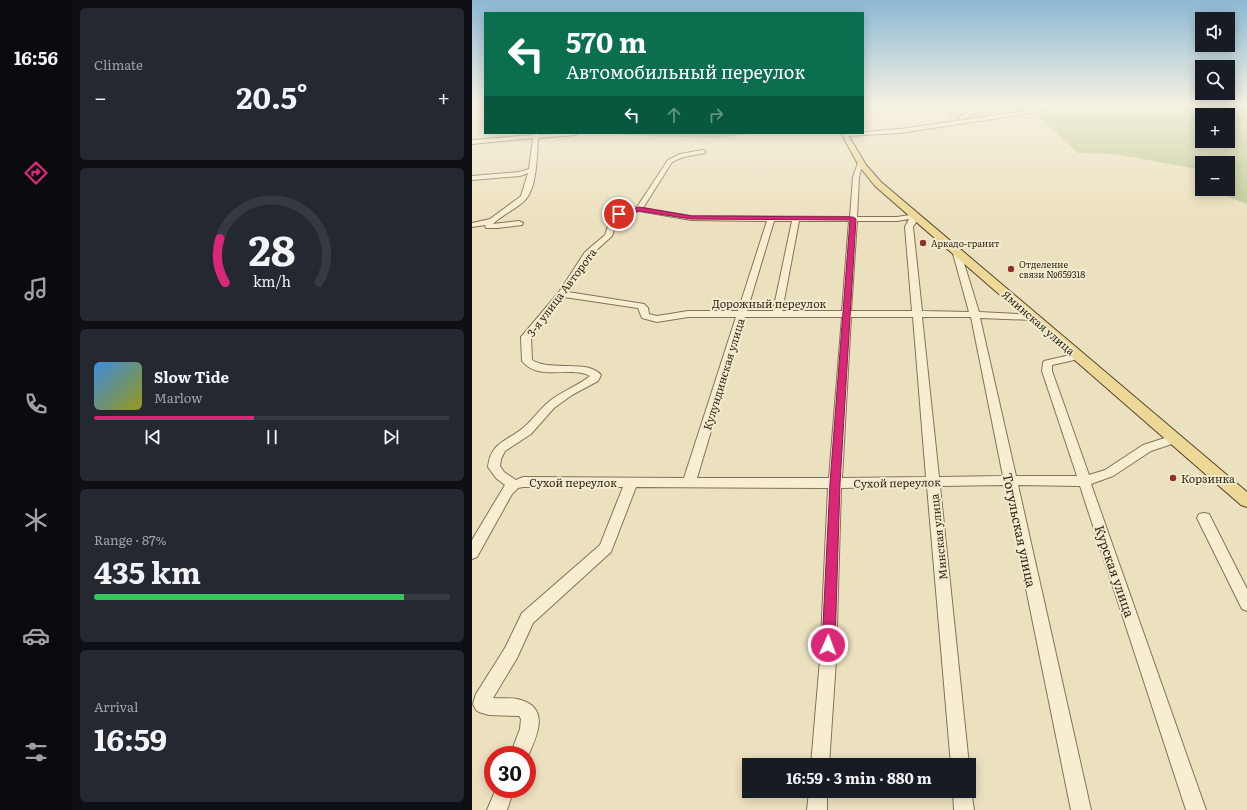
<!DOCTYPE html>
<meta charset="utf-8">
<style>
body{margin:0;font-family:Literata,serif;background:#242831;color:#f1f3f6;height:100vh;display:flex;flex-direction:column;font-size:15px;white-space:nowrap}
*{box-sizing:border-box;margin:0}
p{font-size:13px;color:#9ea1a6}
.icon{flex:none;width:22px;height:22px;fill:none;stroke:currentColor;stroke-width:2;stroke-linecap:round;stroke-linejoin:round}
.map{position:relative;flex:1;overflow:hidden}
.panel{display:flex;flex-direction:column;gap:8px;padding:8px;background:#0d0f14;width:400px}
.panel>*{flex:none}
.hud{position:absolute;left:12px;top:12px;width:380px;height:122px;border-radius:0px;box-shadow:0 2px 10px #0003;background:#0b6e4f;color:#fff;overflow:hidden}
.tools{position:absolute;left:723px;top:12px;display:grid;gap:8px}
.tools a{display:grid;place-items:center;width:40px;height:40px;border-radius:0px;background:#171b24;box-shadow:0 2px 10px #0003;font-size:20px}
.speed{position:absolute;left:12px;top:746px;display:flex;gap:8px;font-size:20px;font-weight:700;text-align:center}
.speed>*{display:grid;place-content:center;width:52px;height:52px;border-radius:50%;background:#171b24;box-shadow:0 2px 10px #0003;line-height:1}
.speed .limit{border:6px solid #d22;background:#fff;color:#111}
.pin{position:absolute;display:grid;place-items:center;width:34px;height:34px;color:#fff;margin:-17px;border:2px solid #fff;border-radius:50%;box-shadow:0 1px 4px #0007}
.me{position:absolute;width:44px;margin:-22px;rotate:2deg;stroke-linejoin:round;filter:drop-shadow(0 0 3px #0008)}
.turn{display:flex;align-items:center;gap:14px;height:84px;padding:0 16px;font-size:18px}
.turn .icon{width:52px;height:52px;stroke-width:2.5}
.turn b{display:block;font-size:28px;line-height:34px}
.lanes{display:flex;align-items:center;height:38px;padding:0 16px;background:#0003;justify-content:center;gap:20px;direction:ltr}
.lanes .off{opacity:.35}
.big{font-size:30px;font-weight:700;line-height:1.1}
.panel .card{flex:1;display:flex;flex-direction:column;justify-content:center;gap:6px;min-width:0;padding:0 14px;border-radius:6px;background:#242831}
.panel .dial{align-items:center;gap:0}
.dial svg{height:104px;overflow:visible;fill:none;stroke:#363941;stroke-width:7;stroke-linecap:round;text-anchor:middle}
.dial text{fill:#f1f3f6;stroke:none}
.song{display:flex;align-items:center;gap:12px}
.cover{width:48px;height:48px;border-radius:6px;background:linear-gradient(135deg,hsl(210 70% 55%),hsl(60 70% 35%))}
.played{height:4px;border-radius:2px;background:linear-gradient(90deg,#db2777 45%,#363941 45%)}
.keys{display:flex;justify-content:space-around;direction:ltr}
.heat{display:flex;justify-content:space-between;align-items:center;font-size:22px;direction:ltr}
.charge{height:6px;border-radius:3px;background:linear-gradient(90deg,#34c759 87%,#363941 0)}
.trip{position:absolute;left:270px;top:758px;width:234px;height:40px;border-radius:0px;background:#171b24;box-shadow:0 2px 10px #0003;font-weight:700;line-height:40px;text-align:center}
main{display:flex;flex:1;min-height:0}
.dock{display:flex;flex-direction:column;width:72px;justify-content:space-around;align-items:center;background:#090b0e;color:#9ea1a6}
.dock .icon{width:28px;height:28px}
.dock .current{color:#db2777}
.dock b{font-size:18px;color:#f1f3f6}
.map>svg:first-child{display:block}
.green{fill:#c0c994;fill-rule:evenodd}
.cemetery{fill:#b6be93}
.lines{fill:none;stroke-linecap:round;stroke-linejoin:round}
.minor-casing{stroke:#837258;stroke-width:2}
.major-casing{stroke:#51402d;stroke-width:2}
.minor{fill:#f7eed2;fill-rule:evenodd}
.major{fill:#eed897;fill-rule:evenodd}
.route{fill:#db2777;stroke:#8e194d}
.poi-dot{fill:#90302b;stroke:#f3ebce;stroke-width:1.5}
.labels{text-anchor:middle;dominant-baseline:central;stroke-width:4;stroke-linejoin:round;paint-order:stroke}
.far-poi-label{font-size:9px;fill:#33291c;stroke:#f3ebce;text-anchor:start}
.street-label{font-size:11px;fill:#33291c;stroke:#f3ebce}
.poi-label{font-size:11px;fill:#33291c;stroke:#f3ebce;text-anchor:start}
.near-street-label{font-size:13px;fill:#33291c;stroke:#f3ebce}
</style>
<main>
<nav class="dock">
<b>16:56</b>
<svg class="icon current" aria-label="directions" viewBox="0 0 24 24"><path d="M12 3l9 9-9 9-9-9zM9 14v-3h6M13 9l2 2-2 2"/></svg>
<svg class="icon" aria-label="music" viewBox="0 0 24 24"><path d="M9 18V5l10-2v13"/><circle cx="6" cy="18" r="3"/><circle cx="16" cy="16" r="3"/></svg>
<svg class="icon" aria-label="phone" viewBox="0 0 24 24"><path d="M5 4h4l2 5-3 2q2 4 5 5l2-3 5 2v4C11 20 4 13 5 4z"/></svg>
<svg class="icon" aria-label="climate" viewBox="0 0 24 24"><path d="M12 3v18M4 7l16 10M4 17L20 7"/></svg>
<svg class="icon" aria-label="car" viewBox="0 0 24 24"><path d="M5 17H2v-5l4-1 3-4h7l3 4 3 1v5h-3M9 17h6M6 11h13"/><circle cx="7" cy="17" r="2"/><circle cx="17" cy="17" r="2"/></svg>
<svg class="icon" aria-label="filters" viewBox="0 0 24 24"><path d="M4 7h16M4 17h16"/><circle cx="9" cy="7" r="2"/><circle cx="15" cy="17" r="2"/></svg>
</nav>
<section class="panel">
<div class="card"><p>Climate</p>
<div class="heat"><a>−</a><b class="big">20.5°</b><a>+</a></div>
</div>
<div class="card dial"><svg viewBox="0 0 100 80">
<path d="M14 69A42 42 0 1 1 86 69"/>
<path d="M14 69A42 42 0 0 1 10 35" stroke="#db2777"/>
<text x="50" y="56" font-size="32" font-weight="700">28</text>
<text x="50" y="72" font-size="11">km/h</text>
</svg></div>
<div class="card">
<div class="song"><i class="cover"></i><div><b>Slow Tide</b><p>Marlow</p></div></div>
<div class="played"></div>
<div class="keys"><svg class="icon" aria-label="previous" viewBox="0 0 24 24"><path d="M18 5L8 12l10 7zM5 5v14"/></svg><svg class="icon" aria-label="pause" viewBox="0 0 24 24"><path d="M8 5v14M16 5v14"/></svg><svg class="icon" aria-label="next" viewBox="0 0 24 24"><path d="M6 5l10 7-10 7zM19 5v14"/></svg></div>
</div>
<div class="card"><p>Range · 87%</p><b class="big">435 km</b><div class="charge"></div></div>
<div class="card"><p>Arrival</p><b class="big">16:59</b></div>
</section>
<div class="map">
<svg width="775" height="810" viewBox="0 0 775 810">
<rect width="100%" height="100%" fill="#ece1bf"/>
<g class="green">
<polygon points="473,105 593,105 479,119"/>
<path d="M631 105H775V204L741 191 748 189H756V186L762 184 756 181V163H730V170L643 154 606 153 564 114ZM730 115H756V141H730Z"/>
</g>
<polygon class="cemetery" points="152,133 292,133 241,138 150,135"/>
<g class="lines">
<g class="minor-casing">
<g id="minor">
<polygon points="488,105 505,107 514,105 509,110 490,120 487,118 488,117 501,109"/>
<polygon points="598,105 612,105 428,133 373,136 370,134 428,129"/>
<polygon points="13,107 13,109 0,110 0,108"/>
<path d="M61 133H67V135L106 133 103 135 66 138C65 154 65 187 54 199 45 209 31 214 21 224L47 221 51 223 50 225 25 228H14L13 225 0 227V223L18 219 49 196 56 173 48 176 0 180V176L47 172 57 169 61 138 0 144V140L61 135Z"/>
<path d="M231 150 234 152 233 153 211 157 200 162 171 208 219 216 378 217 381 177 386 163 391 162 387 177 385 217H425L444 214 448 216 441 227 450 311 497 312 480 250 484 248 488 250 507 312 564 315 566 317 564 319 561 320 508 318 544 476H605L570 371 571 363 572 361 607 353 612 356 611 358 580 365V371L617 475 633 470 671 445 702 435 706 436 708 439 706 442 679 451 641 476 619 484 734 810H714L608 486 546 485 619 810H599L533 485 468 486 497 765H479L455 486 369 488 364 660 357 765H339L348 660 356 488 164 487 139 552 61 623 45 658 21 698C30 699 40 697 49 700 79 709 64 738 55 758V755H38L48 729 49 719 47 716 17 715 7 712 4 710 1 704 4 694 33 648 50 613 128 545 151 487H51L46 488 40 494 5 557 0 559V540L33 485 24 478 16 467C19 442 34 442 51 428 61 420 68 408 79 400 91 391 107 385 118 376 100 365 66 382 50 361L49 337 87 292 113 252 133 235 140 215 150 210 165 207 196 160 208 154ZM167 211 219 220 295 221 266 311H216L185 316 177 314 176 308 172 304 96 292 119 255 140 236 146 218 155 214ZM437 219 433 227 440 311H379L385 221H425ZM302 221H320L301 311H275ZM327 221H377L370 311H310ZM92 297 166 308 170 318 185 322 216 317H264L212 478 51 477 44 480 32 472 28 466 29 459 33 451 59 434 82 408 100 395 126 381 129 375C116 359 79 372 60 360L59 337ZM273 317H370L357 478H225ZM379 317H441L454 477 370 478ZM450 317H499L531 476 467 477Z"/>
<polygon points="732,513 737,514 775,589 775,611 770,609 725,518 727,514"/>
<polygon points="497,785 499,791 502,810 482,810 481,791 497,791"/>
<polygon points="24,789 42,789 35,810 15,810"/>
<polygon points="337,791 355,791 355,810 335,810"/>
</g>
</g>
<g class="major-casing">
<polygon id="major" points="369,133 375,133 394,165 409,182 775,492 775,507 769,505 403,186 387,166"/>
</g>
<use href="#minor" class="minor"/>
<use href="#major" class="major"/>
</g>
<linearGradient id="sky" x2="0" y2="1"><stop stop-color="#8cb8d4"/><stop offset="0.48" stop-color="#f6f2e2"/><stop offset="1" stop-color="#f6f2e2" stop-opacity="0"/></linearGradient>
<rect width="775" height="219" fill="url(#sky)"/>
<polygon class="route" points="167,207 219,216 381,217 384,219 368,483 363,645 361,650 356,651 351,650 350,645 358,483 378,220 219,219 167,211 147,216 144,214"/>
<g class="poi-dot">
<circle cx="451" cy="243" r="4"/>
<circle cx="539" cy="269" r="4"/>
<circle cx="701" cy="478" r="4"/>
</g>
<g class="labels">
<g class="far-poi-label">
<text x="459" y="243">Аркадо-гранит</text>
<text x="547" y="264">Отделение<tspan x="547" dy="10">связи №659318</tspan></text>
</g>
<g class="street-label">
<text transform="translate(89 292) rotate(-53)">3-я улица Авторота</text>
<text x="297" y="303">Дорожный переулок</text>
<text transform="translate(567 322) rotate(41)">Яминская улица</text>
<text transform="translate(251 374) rotate(-73)">Кулундинская улица</text>
<text x="101" y="482">Сухой переулок</text>
<text transform="translate(425 482) rotate(-1)">Сухой переулок</text>
<text transform="translate(466 537) rotate(-96)">Минская улица</text>
</g>
<g class="poi-label">
<text x="709" y="478">Корзинка</text>
</g>
<g class="near-street-label">
<text transform="translate(548 530) rotate(78)">Тогульская улица</text>
<text transform="translate(643 571) rotate(71)">Курская улица</text>
</g>
</g>
</svg>
<div class="tools">
<a><svg class="icon" aria-label="sound" viewBox="0 0 24 24"><path d="M4 9h4l5-4v14l-5-4H4zM17 9q2 3 0 6"/></svg></a>
<a><svg class="icon" aria-label="search" viewBox="0 0 24 24"><circle cx="10" cy="10" r="6"/><path d="M15 15l6 6"/></svg></a>
<a>+</a>
<a>−</a>
</div>
<div class="speed"><div class="limit">30</div></div>
<div class="pin" style="left:147px;top:214px;background:#d93025"><svg class="icon" aria-label="arrive" viewBox="0 0 24 24"><path d="M6 21V4h12l-3 4 3 4H6"/></svg></div>
<svg class="me" style="left:356px;top:645px" viewBox="-20 -20 40 40"><circle r="17" fill="#db2777" stroke="#fff" stroke-width="3"/><path d="M0-11L8 9 0 5-8 9z" fill="#fff"/></svg>
<div class="trip">16:59 · 3 min · 880 m</div>
<div class="hud">
<div class="turn"><svg class="icon" aria-label="left" viewBox="0 0 24 24"><path d="M17 20v-9H6M10 6l-5 5 5 5"/></svg><div><b>570 m</b>Автомобильный переулок</div></div>
<div class="lanes"><svg class="icon" aria-label="left" viewBox="0 0 24 24"><path d="M17 20v-9H6M10 6l-5 5 5 5"/></svg><svg class="icon off" aria-label="ahead" viewBox="0 0 24 24"><path d="M12 20V5M6 11l6-6 6 6"/></svg><svg class="icon off" aria-label="right" viewBox="0 0 24 24"><path d="M7 20v-9h11M14 6l5 5-5 5"/></svg></div>
</div>
</div>
</main>
